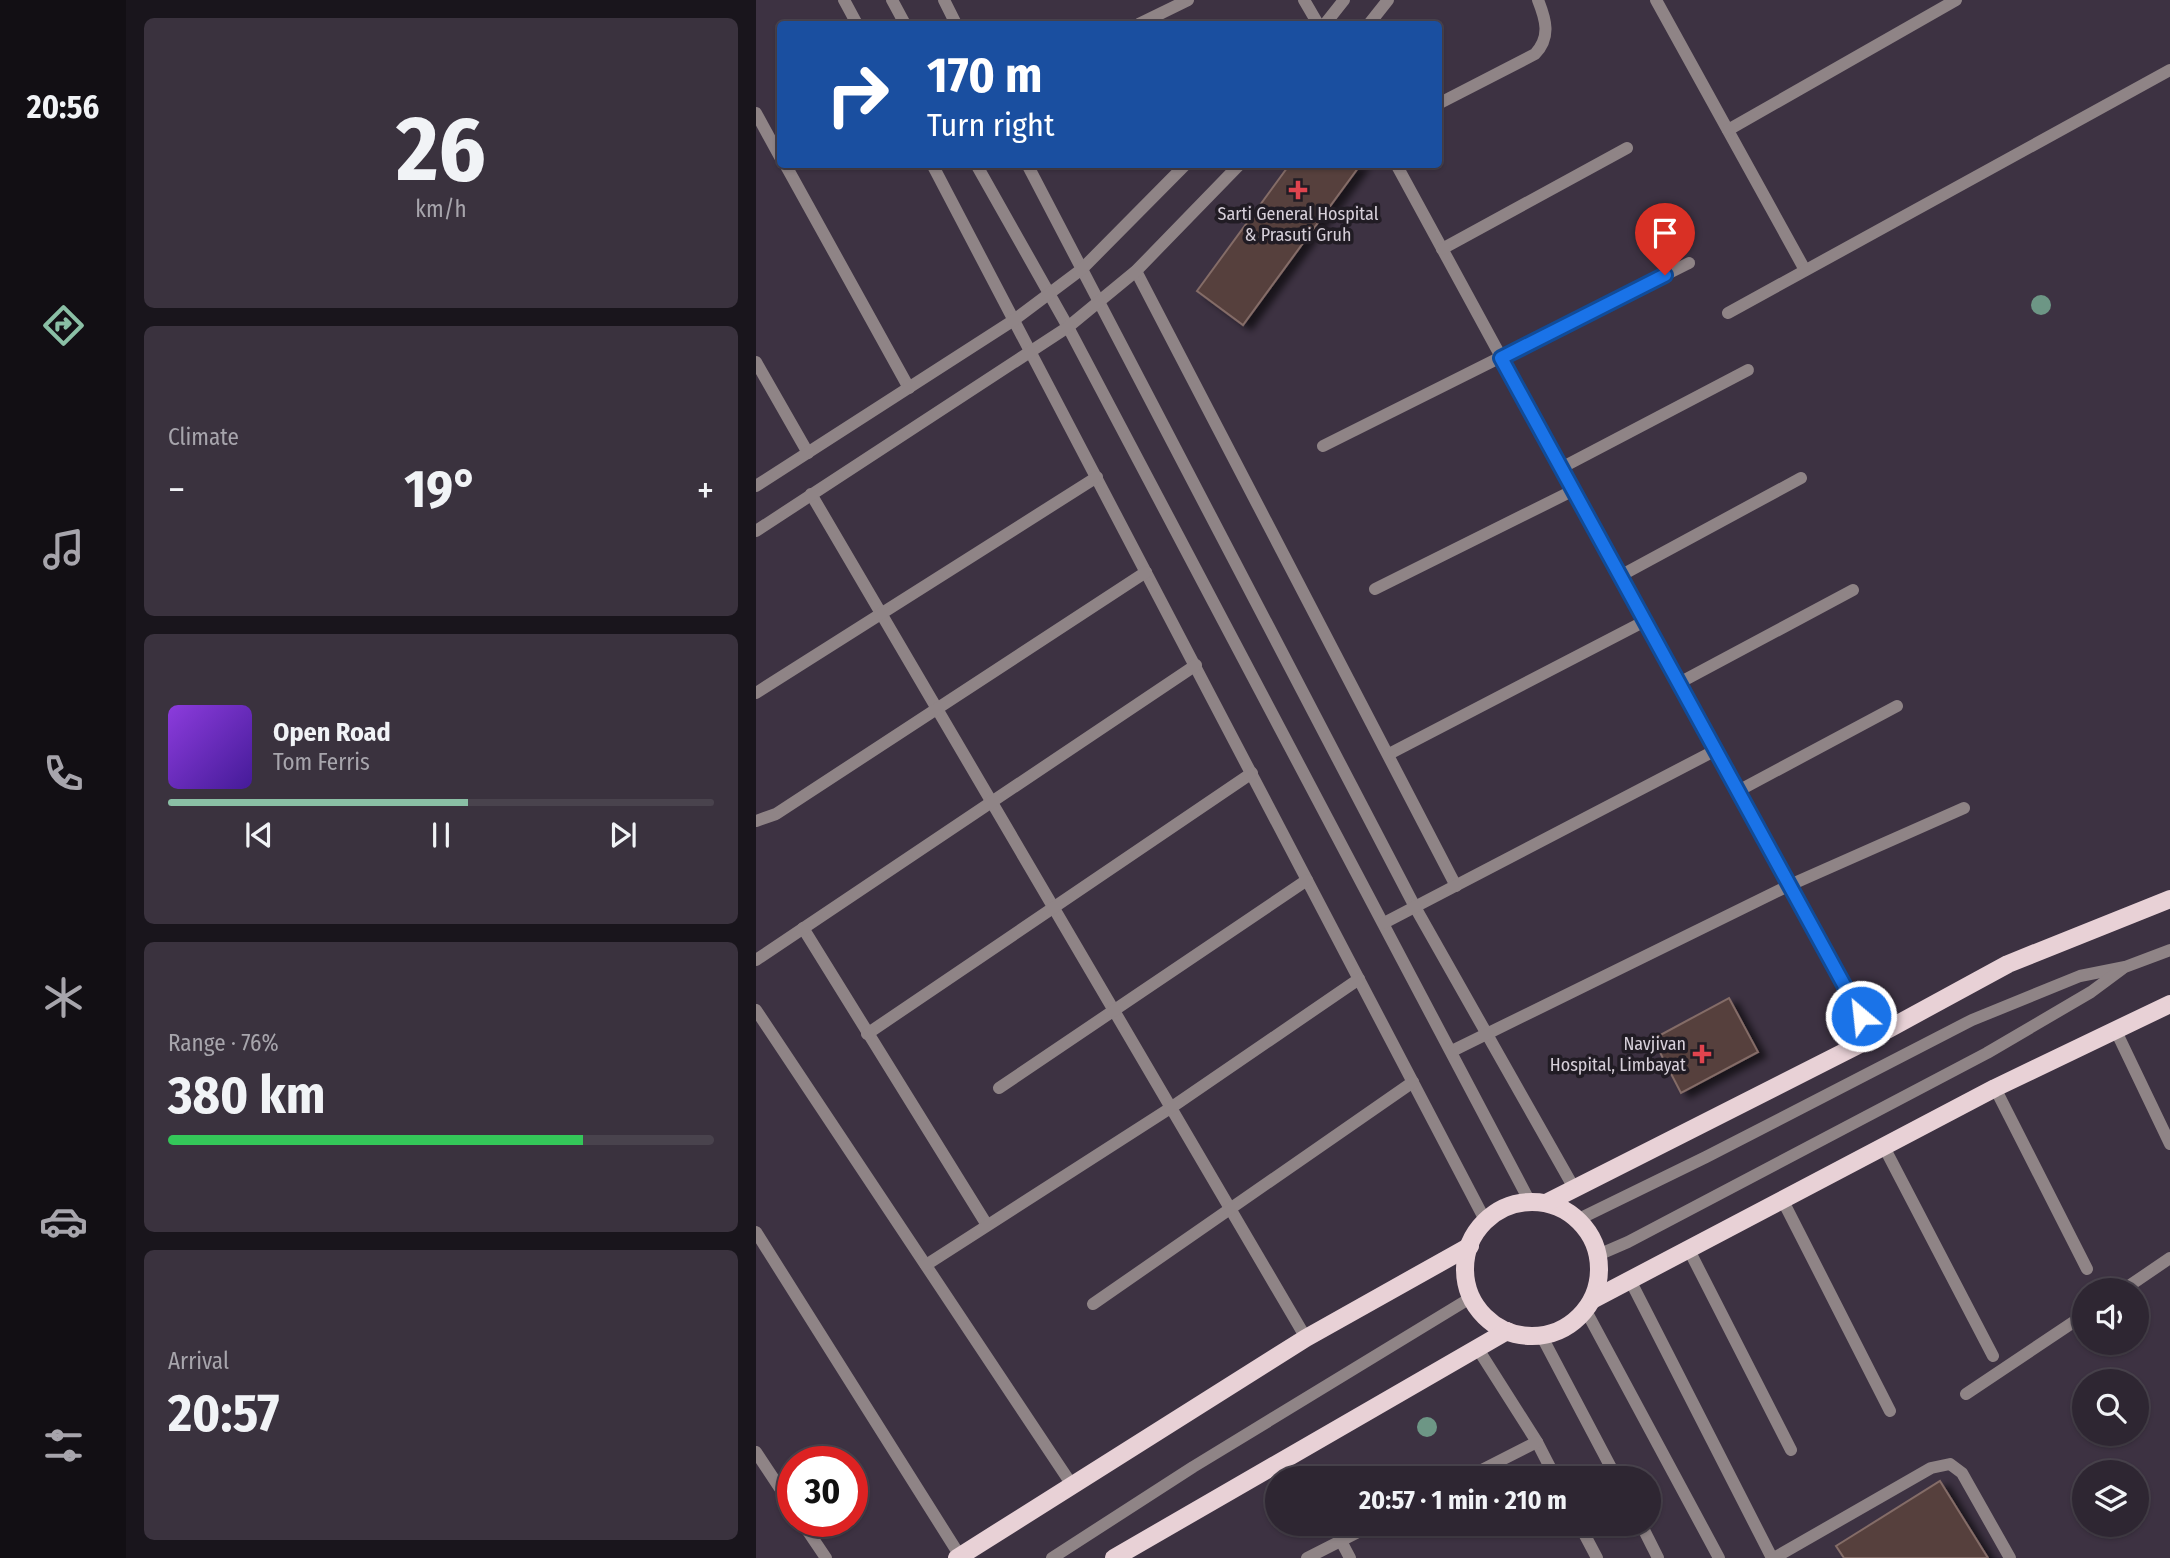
<!DOCTYPE html>
<meta charset="utf-8">
<style>
body{margin:0;font-family:"Fira Sans Condensed",sans-serif;background:#3a323e;color:#f1f3f6;height:100vh;display:flex;flex-direction:column;font-size:26px;white-space:nowrap}
*{box-sizing:border-box;margin:0}
p{font-size:23px;color:#a7a5ac}
.icon{flex:none;width:38px;height:38px;fill:none;stroke:currentColor;stroke-width:2;stroke-linecap:round;stroke-linejoin:round}
.map{position:relative;flex:1;overflow:hidden}
.drawer{display:flex;flex-direction:column;gap:18px;padding:18px;background:#19151c;width:630px}
.drawer>*{flex:none}
.top-card{position:absolute;left:21px;top:21px;width:665px;height:147px;border-radius:7px;box-shadow:0 2px 5px #0004,0 0 0 2px #49434d;background:#1a4fa0;color:#fff;overflow:hidden}
.buttons{position:absolute;left:1316px;top:1278px;display:grid;gap:14px}
.buttons a{display:grid;place-items:center;width:77px;height:77px;border-radius:50%;background:#2e2632;box-shadow:0 2px 5px #0004,0 0 0 2px #49434d;font-size:35px}
.speed{position:absolute;left:21px;top:1446px;display:flex;gap:14px;font-size:35px;font-weight:700;text-align:center}
.speed>*{display:grid;place-content:center;width:91px;height:91px;border-radius:50%;background:#2e2632;box-shadow:0 2px 5px #0004,0 0 0 2px #49434d;line-height:1}
.speed .limit{border:10px solid #d22;background:#fff;color:#111}
.pin{position:absolute;display:grid;place-items:center;width:60px;height:60px;color:#fff;margin:-72px -30px;border-radius:50% 50% 50% 0;rotate:-45deg;box-shadow:0 0 7px #0007}
.pin .icon{rotate:45deg}
.me{position:absolute;width:77px;margin:-38px;rotate:332deg;stroke-linejoin:round;filter:drop-shadow(0 0 5px #0008)}
.turn{display:flex;align-items:center;gap:24px;height:147px;padding:0 35px;font-size:32px}
.turn .icon{width:91px;height:91px;stroke-width:2.5}
.turn b{display:block;font-size:49px;line-height:60px}
.big{font-size:52px;font-weight:700;line-height:1.1}
.drawer .tile{flex:1;display:flex;flex-direction:column;justify-content:center;gap:10px;min-width:0;padding:0 24px;border-radius:10px;background:#3a323e}
.drawer .dial{align-items:center;gap:0}
.dial b{font-size:91px;line-height:1}
.song{display:flex;align-items:center;gap:21px}
.cover{width:84px;height:84px;border-radius:10px;background:linear-gradient(135deg,hsl(270 70% 55%),hsl(260 70% 35%))}
.played{height:7px;border-radius:4px;background:linear-gradient(90deg,#8abfa5 55%,#49434d 55%)}
.keys{display:flex;justify-content:space-around;direction:ltr}
.heat{display:flex;justify-content:space-between;align-items:center;font-size:38px;direction:ltr}
.charge{height:10px;border-radius:5px;background:linear-gradient(90deg,#34c759 76%,#49434d 0)}
.trip{position:absolute;left:509px;top:1466px;width:396px;height:70px;border-radius:35px;background:#2e2632;box-shadow:0 2px 5px #0004,0 0 0 2px #49434d;font-weight:700;line-height:70px;text-align:center}
main{display:flex;flex:1;min-height:0}
.tab-bar{display:flex;flex-direction:column;width:126px;justify-content:space-around;align-items:center;background:#120f14;color:#a7a5ac}
.tab-bar .icon{width:49px;height:49px}
.tab-bar .selected{color:#8abfa5}
.tab-bar b{font-size:32px;color:#f1f3f6}
.map>svg:first-child{display:block}
.building{fill:#57413d;stroke:#846c67;stroke-width:2;filter:url(#shadow)}
.lines{fill:none;stroke-linecap:round;stroke-linejoin:round}
.minor{stroke:#8f8486;stroke-width:12}
.major{stroke:#e8d1d6;stroke-width:18}
.tree{fill:#6d9685}
.route-casing{stroke:#114b97;stroke-width:18}
.route{stroke:#1a73e8;stroke-width:12}
.health-dot{fill:#e0444e;stroke:#211c24;stroke-width:2.5}
.labels{text-anchor:middle;dominant-baseline:central;stroke-width:7;stroke-linejoin:round;paint-order:stroke}
.poi-label{font-size:18px;fill:#d7d0da;stroke:#211c24}
</style>
<main>
<nav class="tab-bar">
<b>20:56</b>
<svg class="icon selected" aria-label="directions" viewBox="0 0 24 24"><path d="M12 3l9 9-9 9-9-9zM9 14v-3h6M13 9l2 2-2 2"/></svg>
<svg class="icon" aria-label="music" viewBox="0 0 24 24"><path d="M9 18V5l10-2v13"/><circle cx="6" cy="18" r="3"/><circle cx="16" cy="16" r="3"/></svg>
<svg class="icon" aria-label="phone" viewBox="0 0 24 24"><path d="M5 4h4l2 5-3 2q2 4 5 5l2-3 5 2v4C11 20 4 13 5 4z"/></svg>
<svg class="icon" aria-label="climate" viewBox="0 0 24 24"><path d="M12 3v18M4 7l16 10M4 17L20 7"/></svg>
<svg class="icon" aria-label="car" viewBox="0 0 24 24"><path d="M5 17H2v-5l4-1 3-4h7l3 4 3 1v5h-3M9 17h6M6 11h13"/><circle cx="7" cy="17" r="2"/><circle cx="17" cy="17" r="2"/></svg>
<svg class="icon" aria-label="filters" viewBox="0 0 24 24"><path d="M4 7h16M4 17h16"/><circle cx="9" cy="7" r="2"/><circle cx="15" cy="17" r="2"/></svg>
</nav>
<section class="drawer">
<div class="tile dial"><b>26</b><p>km/h</p></div>
<div class="tile"><p>Climate</p>
<div class="heat"><a>−</a><b class="big">19°</b><a>+</a></div>
</div>
<div class="tile">
<div class="song"><i class="cover"></i><div><b>Open Road</b><p>Tom Ferris</p></div></div>
<div class="played"></div>
<div class="keys"><svg class="icon" aria-label="previous" viewBox="0 0 24 24"><path d="M18 5L8 12l10 7zM5 5v14"/></svg><svg class="icon" aria-label="pause" viewBox="0 0 24 24"><path d="M8 5v14M16 5v14"/></svg><svg class="icon" aria-label="next" viewBox="0 0 24 24"><path d="M6 5l10 7-10 7zM19 5v14"/></svg></div>
</div>
<div class="tile"><p>Range · 76%</p><b class="big">380 km</b><div class="charge"></div></div>
<div class="tile"><p>Arrival</p><b class="big">20:57</b></div>
</section>
<div class="map">
<svg width="1414" height="1558" viewBox="0 0 1414 1558">
<defs>
<filter id="shadow"><feDropShadow dx="8" dy="4.5" stdDeviation="3.5" flood-color="#0009"/></filter>
</defs>
<rect width="100%" height="100%" fill="#3d3242"/>
<g class="building">
<polygon points="534,164 605,164 487,325 441,291"/>
<polygon points="973,998 1002,1052 925,1093 897,1039"/>
<polygon points="1184,1481 1232,1558 1088,1558 1080,1546"/>
</g>
<g class="lines">
<g class="minor">
<polyline points="88,0 101,24"/>
<polyline points="136,0 149,24"/>
<polyline points="188,0 200,24"/>
<polyline points="548,0 562,24"/>
<polyline points="900,0 1049,270"/>
<polyline points="383,24 432,0"/>
<polyline points="569,24 588,0"/>
<polyline points="613,24 632,0"/>
<path d="M682 104 779 54C795 37 790 20 782 0"/>
<polyline points="0,113 24,157"/>
<polyline points="972,130 1200,0"/>
<polyline points="29,164 153,388"/>
<polyline points="176,164 729,1220"/>
<polyline points="220,164 312,327 774,1202"/>
<polyline points="271,164 659,907 818,1188"/>
<polyline points="640,164 1116,1038"/>
<polyline points="686,249 871,148"/>
<polyline points="380,271 700,886"/>
<polyline points="972,313 1414,70"/>
<polyline points="0,362 52,453"/>
<polyline points="567,446 933,263"/>
<polyline points="805,468 992,370"/>
<polyline points="0,486 258,320 326,269 430,164"/>
<polyline points="55,494 550,1338"/>
<polyline points="0,531 312,327 380,271 484,164"/>
<polyline points="864,576 1045,478"/>
<polyline points="619,589 818,490"/>
<polyline points="923,683 1097,590"/>
<polyline points="0,693 341,477"/>
<polyline points="633,754 889,621"/>
<polyline points="982,791 1141,706"/>
<polyline points="0,821 20,814 390,572"/>
<polyline points="628,923 960,750"/>
<polyline points="47,928 231,1225"/>
<polyline points="0,960 440,665"/>
<polyline points="0,1010 316,1485"/>
<polyline points="1359,1029 1414,1144"/>
<polyline points="111,1034 496,773"/>
<polyline points="696,1051 1034,885 1208,808"/>
<polyline points="243,1088 551,880"/>
<polyline points="1239,1088 1331,1269"/>
<polyline points="1128,1147 1237,1356"/>
<polyline points="1027,1201 1134,1411"/>
<polyline points="821,1220 950,1157 1216,1020 1324,976 1369,967 1414,950"/>
<polyline points="0,1232 204,1556"/>
<polyline points="933,1250 1035,1450"/>
<polyline points="842,1255 872,1242 1231,1053 1335,992 1366,969"/>
<polyline points="170,1265 416,1107 603,979"/>
<polyline points="874,1280 1016,1558"/>
<polyline points="1367,1290 1414,1258"/>
<polyline points="337,1304 657,1082"/>
<polyline points="829,1309 963,1558"/>
<polyline points="785,1335 861,1479"/>
<polyline points="722,1349 781,1442 800,1479"/>
<polyline points="1210,1394 1328,1315"/>
<polyline points="0,1452 37,1508"/>
<polyline points="708,1479 781,1442"/>
<polyline points="45,1521 70,1558"/>
<polyline points="823,1524 841,1558"/>
<polyline points="885,1524 902,1558"/>
<polyline points="585,1541 594,1558"/>
<polyline points="296,1558 437,1467 716,1297"/>
<polyline points="551,1558 618,1524"/>
<polyline points="1018,1558 1175,1468 1194,1464 1206,1473 1254,1558"/>
</g>
<g class="major">
<circle cx="776" cy="1269" r="67"/>
<polyline points="790,1203 1116,1038 1252,964 1414,899"/>
<polyline points="836,1300 1239,1088 1414,1004"/>
<polyline points="201,1558 550,1338 714,1246"/>
<polyline points="358,1558 751,1331"/>
</g>
</g>
<g class="tree">
<circle cx="1285" cy="305" r="10"/>
<circle cx="671" cy="1427" r="10"/>
</g>
<g class="lines">
<g class="route-casing">
<polyline id="route" points="909,275 745,358 1105,1016"/>
</g>
<use href="#route" class="route"/>
</g>
<g class="health-dot">
<path d="M538.5 179.5h7v7h7v7h-7v7h-7v-7h-7v-7h7z"/>
<path d="M942.5 1043.5h7v7h7v7h-7v7h-7v-7h-7v-7h7z"/>
</g>
<g class="labels">
<g class="poi-label">
<text x="542" y="214">Sarti General Hospital<tspan x="542" dy="21">&amp; Prasuti Gruh</tspan></text>
<text x="930" y="1044" text-anchor="end">Navjivan<tspan x="930" dy="21">Hospital, Limbayat</tspan></text>
</g>
</g>
</svg>
<div class="buttons">
<a><svg class="icon" aria-label="sound" viewBox="0 0 24 24"><path d="M4 9h4l5-4v14l-5-4H4zM17 9q2 3 0 6"/></svg></a>
<a><svg class="icon" aria-label="search" viewBox="0 0 24 24"><circle cx="10" cy="10" r="6"/><path d="M15 15l6 6"/></svg></a>
<a><svg class="icon" aria-label="layers" viewBox="0 0 24 24"><path d="M12 4l9 5-9 5-9-5zM3 14l9 5 9-5"/></svg></a>
</div>
<div class="speed"><div class="limit">30</div></div>
<div class="pin" style="left:909px;top:275px;background:#d93025"><svg class="icon" aria-label="arrive" viewBox="0 0 24 24"><path d="M6 21V4h12l-3 4 3 4H6"/></svg></div>
<svg class="me" style="left:1105px;top:1016px" viewBox="-20 -20 40 40"><circle r="17" fill="#1a73e8" stroke="#fff" stroke-width="3"/><path d="M0-11L8 9 0 5-8 9z" fill="#fff"/></svg>
<div class="trip">20:57 · 1 min · 210 m</div>
<div class="top-card">
<div class="turn"><svg class="icon" aria-label="right" viewBox="0 0 24 24"><path d="M7 20v-9h11M14 6l5 5-5 5"/></svg><div><b>170 m</b>Turn right</div></div>
</div>
</div>
</main>
